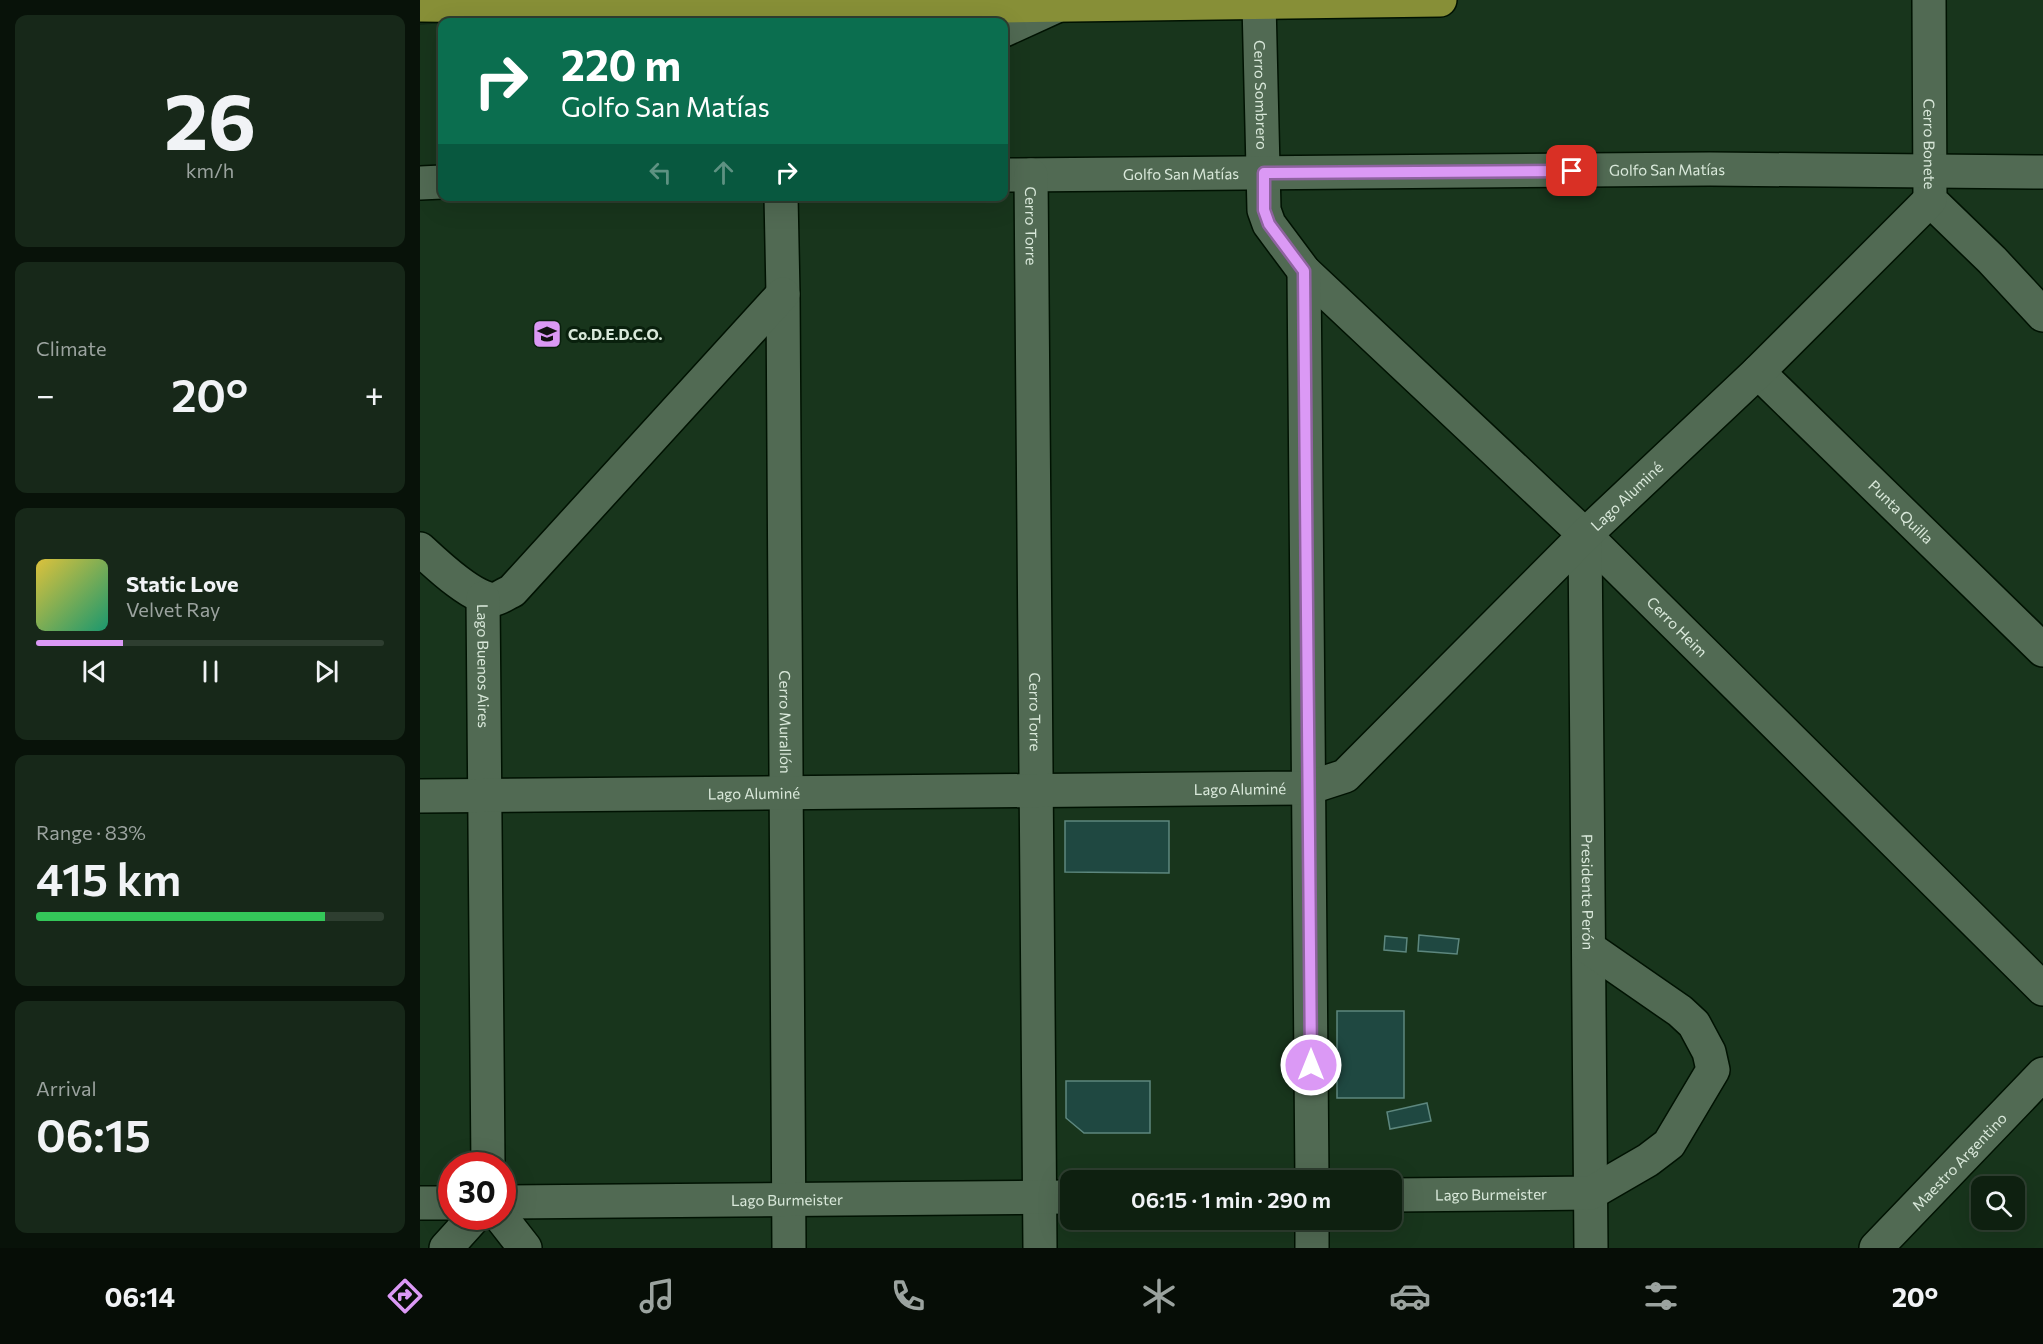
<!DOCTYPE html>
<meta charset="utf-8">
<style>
body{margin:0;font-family:Commissioner,sans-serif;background:#172819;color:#f1f3f6;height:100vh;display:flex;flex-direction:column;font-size:22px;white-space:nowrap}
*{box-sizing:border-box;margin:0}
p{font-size:20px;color:#9ba39f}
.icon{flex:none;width:33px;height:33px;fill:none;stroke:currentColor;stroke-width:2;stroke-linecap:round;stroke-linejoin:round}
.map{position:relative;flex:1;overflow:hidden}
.sheet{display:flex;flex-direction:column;gap:15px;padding:15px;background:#081209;width:420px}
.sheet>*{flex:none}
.guide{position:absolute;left:18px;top:18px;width:570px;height:183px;border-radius:12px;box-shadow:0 6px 24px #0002,0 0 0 2px #2e3e30;background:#0b6e4f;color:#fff;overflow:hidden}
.controls{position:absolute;left:1551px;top:1176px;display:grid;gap:12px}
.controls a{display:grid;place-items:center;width:54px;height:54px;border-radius:12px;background:#0e2010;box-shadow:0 6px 24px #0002,0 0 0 2px #2e3e30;font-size:30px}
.speed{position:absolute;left:18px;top:1152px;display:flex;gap:12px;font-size:30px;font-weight:700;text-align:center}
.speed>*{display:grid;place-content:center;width:78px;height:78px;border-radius:50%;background:#0e2010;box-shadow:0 6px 24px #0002,0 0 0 2px #2e3e30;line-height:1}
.speed .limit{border:9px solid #d22;background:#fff;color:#111}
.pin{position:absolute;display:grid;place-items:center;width:51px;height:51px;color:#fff;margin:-26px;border-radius:12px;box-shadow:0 3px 9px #0006}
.me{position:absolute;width:66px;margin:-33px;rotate:0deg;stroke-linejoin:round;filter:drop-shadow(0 0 4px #0008)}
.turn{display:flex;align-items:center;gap:21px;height:126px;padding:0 24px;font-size:27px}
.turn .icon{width:78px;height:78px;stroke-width:2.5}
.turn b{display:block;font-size:42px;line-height:51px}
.lanes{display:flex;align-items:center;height:57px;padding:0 24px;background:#0003;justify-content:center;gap:30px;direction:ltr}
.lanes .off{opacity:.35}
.big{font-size:45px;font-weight:600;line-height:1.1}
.sheet .widget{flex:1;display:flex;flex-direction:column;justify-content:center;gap:9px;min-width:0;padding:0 21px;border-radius:12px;background:#172819}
.sheet .dial{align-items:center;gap:0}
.dial b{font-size:78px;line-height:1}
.song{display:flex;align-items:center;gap:18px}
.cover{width:72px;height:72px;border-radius:9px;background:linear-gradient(135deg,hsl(50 70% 55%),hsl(160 70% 35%))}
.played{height:6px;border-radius:3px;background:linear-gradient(90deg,#db99f5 25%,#2e3e30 25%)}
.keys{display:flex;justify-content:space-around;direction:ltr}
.heat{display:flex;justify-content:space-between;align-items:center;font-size:33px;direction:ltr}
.charge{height:9px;border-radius:4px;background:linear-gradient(90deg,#34c759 83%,#2e3e30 0)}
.trip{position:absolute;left:640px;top:1170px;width:342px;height:60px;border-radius:12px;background:#0e2010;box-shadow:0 6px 24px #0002,0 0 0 2px #2e3e30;font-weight:600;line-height:60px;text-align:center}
.tabs{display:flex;height:96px;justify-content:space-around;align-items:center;background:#060d06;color:#9ba39f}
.tabs .icon{width:42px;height:42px}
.tabs .on{color:#db99f5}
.tabs b{font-size:27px;color:#f1f3f6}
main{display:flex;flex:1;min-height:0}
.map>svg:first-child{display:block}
.built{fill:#18351c;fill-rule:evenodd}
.building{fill:#1f4841;stroke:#5d877e;stroke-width:1.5}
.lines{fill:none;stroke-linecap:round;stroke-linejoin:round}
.minor-casing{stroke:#001202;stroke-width:36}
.highway-casing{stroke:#001202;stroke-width:36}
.minor{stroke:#516a53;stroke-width:33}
.highway{stroke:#878f37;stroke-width:33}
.route-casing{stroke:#8e639f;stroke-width:15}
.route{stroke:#db99f5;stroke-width:10}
.labels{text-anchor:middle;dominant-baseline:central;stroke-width:6;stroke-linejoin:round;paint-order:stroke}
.street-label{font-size:15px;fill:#d9e8da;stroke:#09200d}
.poi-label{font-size:15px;font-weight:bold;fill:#d9e8da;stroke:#09200d;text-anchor:start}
</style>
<main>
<section class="sheet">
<div class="widget dial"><b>26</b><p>km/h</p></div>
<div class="widget"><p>Climate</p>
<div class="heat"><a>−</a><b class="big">20°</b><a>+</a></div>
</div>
<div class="widget">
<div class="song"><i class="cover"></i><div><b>Static Love</b><p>Velvet Ray</p></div></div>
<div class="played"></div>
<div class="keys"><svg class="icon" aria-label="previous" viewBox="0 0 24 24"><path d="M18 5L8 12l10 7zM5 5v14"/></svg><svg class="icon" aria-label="pause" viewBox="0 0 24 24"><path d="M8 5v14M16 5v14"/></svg><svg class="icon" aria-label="next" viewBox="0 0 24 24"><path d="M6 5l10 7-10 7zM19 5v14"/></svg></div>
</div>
<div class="widget"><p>Range · 83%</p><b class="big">415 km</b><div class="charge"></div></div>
<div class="widget"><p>Arrival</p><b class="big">06:15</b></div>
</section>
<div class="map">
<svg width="1623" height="1248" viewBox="0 0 1623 1248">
<rect width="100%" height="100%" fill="#132a16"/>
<path class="built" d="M1020 0H1623V1248H0V25L22 23V196H584V22H28L203 6ZM32 1166H82V1216H32ZM651 1180H972V1220H651ZM1562 1186H1594V1220H1562Z"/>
<g class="building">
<polygon points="645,821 749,821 749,873 645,872"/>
<polygon points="999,935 1039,939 1037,954 998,951"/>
<polygon points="965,936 987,938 986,952 964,950"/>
<rect x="917" y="1011" width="67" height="87"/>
<polygon points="646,1081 730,1081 730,1133 664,1133 646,1118"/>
<polygon points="1007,1103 1011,1121 970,1129 967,1112"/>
</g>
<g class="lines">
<g class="minor-casing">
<g id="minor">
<path id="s1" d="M1509 0 1510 200 1572 260 1623 315"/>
<path id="s2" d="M839 3 844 210 849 224 884 271 1165 535 1623 989"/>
<polyline points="584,30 641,4"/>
<path id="s3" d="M584 175 1290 169 1623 172"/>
<path id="s4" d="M611 175 620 1248"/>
<polyline points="0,183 22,182"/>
<path id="s5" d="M361 196 363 294 369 1248"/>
<polyline points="884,271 892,1180"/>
<path id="s6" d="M1338 372 1623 650"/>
<path id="s7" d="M1165 535 1171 1248"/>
<path d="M0 549C14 562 56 602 75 599 80 598 87 593 92 591L363 294"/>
<path id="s8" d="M63 598 68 1166"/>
<path id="s9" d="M0 796 888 788 925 776 1165 535 1338 372 1510 200"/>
<path id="s10" d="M972 1195 1171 1193 1228 1160 1249 1144 1293 1070 1289 1052 1274 1024 1260 1011 1169 948"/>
<path id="s11" d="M82 1202 651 1197"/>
<polyline points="0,1203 32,1203"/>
<polyline points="80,1216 105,1248"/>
<polyline points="892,1220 892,1248"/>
<polyline points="26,1248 55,1216"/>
<path id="s12" d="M1456 1248 1623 1074"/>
</g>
</g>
<g class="highway-casing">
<polyline id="highway" points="0,5 357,9 1020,0"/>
</g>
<use href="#minor" class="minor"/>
<use href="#highway" class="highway"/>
</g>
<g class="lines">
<g class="route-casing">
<polyline id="route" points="891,1065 884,271 849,224 844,210 844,173 1152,171"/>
</g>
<use href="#route" class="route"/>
</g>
<defs>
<g id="school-square" transform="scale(1.5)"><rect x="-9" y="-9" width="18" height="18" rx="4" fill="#db99f5" stroke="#09200d"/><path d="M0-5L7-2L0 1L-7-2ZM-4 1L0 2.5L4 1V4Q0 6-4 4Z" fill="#111"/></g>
</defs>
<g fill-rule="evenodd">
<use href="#school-square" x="127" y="334"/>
</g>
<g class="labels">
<g class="street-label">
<text stroke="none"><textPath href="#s2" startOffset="92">Cerro Sombrero</textPath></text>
<text stroke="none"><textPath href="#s1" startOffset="144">Cerro Bonete</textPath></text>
<text stroke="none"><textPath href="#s3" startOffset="663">Golfo San Matías</textPath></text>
<text stroke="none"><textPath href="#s3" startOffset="177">Golfo San Matías</textPath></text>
<text stroke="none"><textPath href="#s4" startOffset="51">Cerro Torre</textPath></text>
<text stroke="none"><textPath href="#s9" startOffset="1324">Lago Aluminé</textPath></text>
<text stroke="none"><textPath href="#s6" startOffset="200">Punta Quilla</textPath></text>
<text stroke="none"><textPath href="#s2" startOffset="796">Cerro Heim</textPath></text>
<text stroke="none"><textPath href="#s8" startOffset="68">Lago Buenos Aires</textPath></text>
<text stroke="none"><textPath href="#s4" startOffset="537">Cerro Torre</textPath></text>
<text stroke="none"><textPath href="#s5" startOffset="526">Cerro Murallón</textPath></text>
<text stroke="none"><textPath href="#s9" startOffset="820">Lago Aluminé</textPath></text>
<text stroke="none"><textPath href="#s9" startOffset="334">Lago Aluminé</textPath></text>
<text stroke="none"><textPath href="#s7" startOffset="357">Presidente Perón</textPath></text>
<text stroke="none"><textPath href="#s12" startOffset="120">Maestro Argentino</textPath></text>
<text stroke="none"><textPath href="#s10" startOffset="99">Lago Burmeister</textPath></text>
<text stroke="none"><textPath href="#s11" startOffset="285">Lago Burmeister</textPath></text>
</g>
<g class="poi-label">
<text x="148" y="334">Co.D.E.D.C.O.</text>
</g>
</g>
</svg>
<div class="controls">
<a><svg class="icon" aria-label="search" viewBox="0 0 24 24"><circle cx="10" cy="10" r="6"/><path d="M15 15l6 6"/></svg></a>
</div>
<div class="speed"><div class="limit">30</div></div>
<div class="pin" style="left:1152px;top:171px;background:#d93025"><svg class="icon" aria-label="arrive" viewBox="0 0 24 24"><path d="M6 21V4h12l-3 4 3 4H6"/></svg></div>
<svg class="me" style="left:891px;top:1065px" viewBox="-20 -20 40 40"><circle r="17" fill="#db99f5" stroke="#fff" stroke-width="3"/><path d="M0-11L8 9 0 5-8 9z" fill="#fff"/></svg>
<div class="trip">06:15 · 1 min · 290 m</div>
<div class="guide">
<div class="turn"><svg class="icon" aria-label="right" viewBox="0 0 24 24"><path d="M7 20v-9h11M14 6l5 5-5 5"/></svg><div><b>220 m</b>Golfo San Matías</div></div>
<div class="lanes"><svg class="icon off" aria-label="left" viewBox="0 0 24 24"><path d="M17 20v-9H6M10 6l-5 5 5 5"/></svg><svg class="icon off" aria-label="ahead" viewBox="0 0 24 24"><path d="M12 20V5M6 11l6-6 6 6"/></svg><svg class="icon" aria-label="right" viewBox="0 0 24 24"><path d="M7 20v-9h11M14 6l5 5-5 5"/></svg></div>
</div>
</div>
</main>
<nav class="tabs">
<b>06:14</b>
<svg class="icon on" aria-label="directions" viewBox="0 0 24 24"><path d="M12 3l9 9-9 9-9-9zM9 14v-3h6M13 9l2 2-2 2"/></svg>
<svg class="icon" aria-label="music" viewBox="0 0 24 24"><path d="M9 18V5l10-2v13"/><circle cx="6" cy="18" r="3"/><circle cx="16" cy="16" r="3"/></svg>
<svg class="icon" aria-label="phone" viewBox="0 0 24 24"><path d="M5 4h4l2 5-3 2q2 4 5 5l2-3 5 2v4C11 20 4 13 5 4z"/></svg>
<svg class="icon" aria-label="climate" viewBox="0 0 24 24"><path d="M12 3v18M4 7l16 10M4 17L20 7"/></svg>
<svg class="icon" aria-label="car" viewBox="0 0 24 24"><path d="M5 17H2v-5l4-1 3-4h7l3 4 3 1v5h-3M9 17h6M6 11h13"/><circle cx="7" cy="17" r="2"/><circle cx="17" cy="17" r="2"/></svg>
<svg class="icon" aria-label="filters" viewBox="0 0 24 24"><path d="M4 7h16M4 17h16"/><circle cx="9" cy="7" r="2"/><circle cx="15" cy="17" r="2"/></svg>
<b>20°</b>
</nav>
